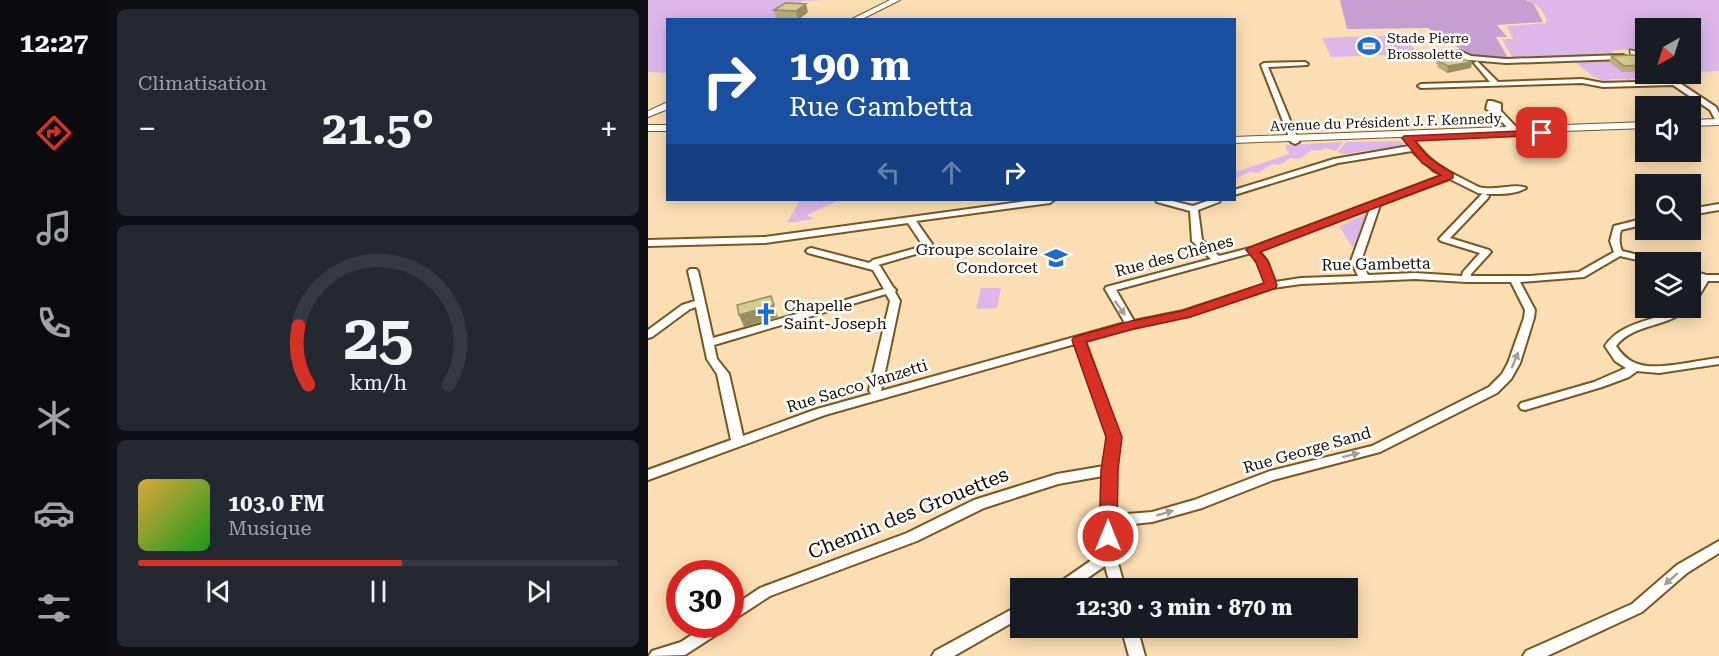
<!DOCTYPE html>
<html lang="fr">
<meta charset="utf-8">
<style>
body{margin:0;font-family:"Roboto Serif",serif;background:#242831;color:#f1f3f6;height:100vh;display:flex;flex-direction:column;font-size:22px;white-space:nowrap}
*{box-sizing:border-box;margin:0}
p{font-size:20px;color:#9ea1a6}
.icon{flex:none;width:33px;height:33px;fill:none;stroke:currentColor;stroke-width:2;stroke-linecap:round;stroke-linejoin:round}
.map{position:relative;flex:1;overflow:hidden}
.panel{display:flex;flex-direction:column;gap:9px;padding:9px;background:#0d0f14;width:540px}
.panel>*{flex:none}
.guide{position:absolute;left:18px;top:18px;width:570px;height:183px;border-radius:0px;box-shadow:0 3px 15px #0003;background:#1a4fa0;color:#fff;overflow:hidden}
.needle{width:39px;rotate:219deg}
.fabs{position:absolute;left:987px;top:18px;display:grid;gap:12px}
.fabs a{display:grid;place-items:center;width:66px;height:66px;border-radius:0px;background:#171b24;box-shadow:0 3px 15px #0003;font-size:30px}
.speed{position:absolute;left:18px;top:560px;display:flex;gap:12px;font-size:30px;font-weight:700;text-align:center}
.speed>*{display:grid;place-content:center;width:78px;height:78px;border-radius:50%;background:#171b24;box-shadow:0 3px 15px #0003;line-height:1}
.speed .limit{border:9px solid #d22;background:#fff;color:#111}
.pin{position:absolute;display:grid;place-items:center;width:51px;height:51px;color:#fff;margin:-26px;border-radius:12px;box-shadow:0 3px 9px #0006}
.me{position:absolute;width:66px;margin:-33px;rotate:0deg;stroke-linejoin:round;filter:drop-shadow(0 0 4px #0008)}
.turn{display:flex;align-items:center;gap:21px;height:126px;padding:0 24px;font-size:27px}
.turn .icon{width:78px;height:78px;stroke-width:2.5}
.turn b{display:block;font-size:42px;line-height:51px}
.lanes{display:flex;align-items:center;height:57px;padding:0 24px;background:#0003;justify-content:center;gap:30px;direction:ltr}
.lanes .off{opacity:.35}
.big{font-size:45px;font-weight:700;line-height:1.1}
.panel .widget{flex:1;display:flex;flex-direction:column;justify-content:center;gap:9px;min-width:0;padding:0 21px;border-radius:9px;background:#242831}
.panel .dial{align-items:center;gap:0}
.dial svg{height:156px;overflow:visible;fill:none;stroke:#363941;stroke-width:7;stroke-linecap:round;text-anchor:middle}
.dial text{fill:#f1f3f6;stroke:none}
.song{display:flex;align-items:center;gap:18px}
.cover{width:72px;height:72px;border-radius:9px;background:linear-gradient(135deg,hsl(40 70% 55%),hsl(120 70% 35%))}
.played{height:6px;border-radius:3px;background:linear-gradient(90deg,#d93025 55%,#363941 55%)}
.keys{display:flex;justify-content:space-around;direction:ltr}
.heat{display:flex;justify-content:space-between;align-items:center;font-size:33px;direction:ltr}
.trip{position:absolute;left:362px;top:578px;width:348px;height:60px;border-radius:0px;background:#171b24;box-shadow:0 3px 15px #0003;font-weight:700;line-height:60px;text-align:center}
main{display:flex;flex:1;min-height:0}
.tab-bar{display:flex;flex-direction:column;width:108px;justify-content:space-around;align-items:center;background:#090b0e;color:#9ea1a6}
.tab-bar .icon{width:42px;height:42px}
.tab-bar .active{color:#d93025}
.tab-bar b{font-size:27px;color:#f1f3f6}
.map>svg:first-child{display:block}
.green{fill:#deb7ea}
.forest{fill:#c59fd1}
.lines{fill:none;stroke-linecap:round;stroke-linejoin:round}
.minor-casing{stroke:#79571c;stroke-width:4}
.tertiary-casing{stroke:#79571c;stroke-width:3}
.secondary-casing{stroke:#79571c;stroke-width:2}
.minor{fill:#fff;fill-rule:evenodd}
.tertiary{fill:#fff;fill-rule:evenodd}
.secondary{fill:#fff;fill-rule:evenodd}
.wall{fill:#baaf7a}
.shaded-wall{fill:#978e63}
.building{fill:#d8cb8e;stroke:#978e63;stroke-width:1.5}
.oneway{fill:#a39e99}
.route{fill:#d93025;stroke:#8d1f18;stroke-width:1.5}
.labels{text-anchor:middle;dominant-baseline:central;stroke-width:5;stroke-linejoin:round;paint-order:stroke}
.far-poi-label{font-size:14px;fill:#1a0d00;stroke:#fff;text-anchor:start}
.far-street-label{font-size:14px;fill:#1a0d00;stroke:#fff}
.poi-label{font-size:16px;fill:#1a0d00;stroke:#fff;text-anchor:end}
.street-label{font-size:16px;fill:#1a0d00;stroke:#fff}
.near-street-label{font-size:20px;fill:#1a0d00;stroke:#fff}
</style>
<main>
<nav class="tab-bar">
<b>12:27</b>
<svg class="icon active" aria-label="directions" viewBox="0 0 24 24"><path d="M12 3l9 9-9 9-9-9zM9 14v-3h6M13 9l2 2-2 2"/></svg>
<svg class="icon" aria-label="music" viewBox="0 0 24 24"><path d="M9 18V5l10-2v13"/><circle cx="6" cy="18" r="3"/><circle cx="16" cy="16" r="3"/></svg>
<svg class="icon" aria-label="phone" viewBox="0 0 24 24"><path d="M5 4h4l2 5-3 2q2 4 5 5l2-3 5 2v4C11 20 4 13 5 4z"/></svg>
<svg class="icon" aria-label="climate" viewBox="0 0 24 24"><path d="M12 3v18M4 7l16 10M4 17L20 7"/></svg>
<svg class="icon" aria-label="car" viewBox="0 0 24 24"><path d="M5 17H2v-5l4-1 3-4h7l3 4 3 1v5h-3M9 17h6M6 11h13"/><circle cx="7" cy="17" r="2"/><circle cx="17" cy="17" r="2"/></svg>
<svg class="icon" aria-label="filters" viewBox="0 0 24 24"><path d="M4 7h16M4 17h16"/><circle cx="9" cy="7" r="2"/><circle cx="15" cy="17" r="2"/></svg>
</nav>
<section class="panel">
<div class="widget"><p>Climatisation</p>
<div class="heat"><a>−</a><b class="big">21.5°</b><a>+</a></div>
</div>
<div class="widget dial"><svg viewBox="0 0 100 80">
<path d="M14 69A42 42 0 1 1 86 69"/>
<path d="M14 69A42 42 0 0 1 9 39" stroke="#d93025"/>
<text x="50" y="56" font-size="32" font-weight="700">25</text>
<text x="50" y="72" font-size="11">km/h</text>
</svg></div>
<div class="widget">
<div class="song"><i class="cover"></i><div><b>103.0 FM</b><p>Musique</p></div></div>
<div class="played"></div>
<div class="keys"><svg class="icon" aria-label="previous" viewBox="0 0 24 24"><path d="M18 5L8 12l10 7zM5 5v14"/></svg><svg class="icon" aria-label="pause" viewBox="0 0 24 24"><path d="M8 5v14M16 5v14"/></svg><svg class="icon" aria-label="next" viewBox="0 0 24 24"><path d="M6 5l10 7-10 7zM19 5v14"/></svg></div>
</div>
</section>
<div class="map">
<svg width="1071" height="656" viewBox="0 0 1071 656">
<rect width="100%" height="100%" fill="#fbdeb3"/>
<g class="green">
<polygon points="0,0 177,0 155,1 129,18 138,19 20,20 19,73 0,72"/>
<path d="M879 0H1071V71L1043 72 1042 28H998L997 54C989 48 973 50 963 51L971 56 865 59 854 39H865L859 26 899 23C897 12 890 4 879 0Z"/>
<polygon points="754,35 771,54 683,57 674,38"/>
<path d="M988 58 997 65 998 74H1007L1012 76 995 77 998 81 992 78 981 79 984 82 978 79H961L964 82C949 83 937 69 925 60Z"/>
<polygon points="751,141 758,145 697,154 690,152 698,142"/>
<polygon points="695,142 688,151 677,148 672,151 664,150 651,159 642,158 632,165 624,164 610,173 601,172 587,179 587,172 641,154 637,145"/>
<polygon points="152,200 191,200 159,215 166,219 139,223"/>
<polygon points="721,213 707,251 691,226"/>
<polygon points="333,288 353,288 349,308 328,309"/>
</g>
<polygon class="forest" points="692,0 877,0 885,3 895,22 849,25 859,37 848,37 860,58 822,55 780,28 699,29"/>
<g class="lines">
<g class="minor-casing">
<g id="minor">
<path d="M812 51 823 56 858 59 975 55 978 57 975 59 858 63 822 60 808 62 797 56ZM811 55 815 57 806 56Z"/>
<polygon points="991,53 998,57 998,63 988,55"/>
<polygon points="829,61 850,82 934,79 955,83 1020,81 1011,74 1018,74 1068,107 1071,113 1071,121 1068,121 1062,110 1025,85 955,87 934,83 773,88 770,86 773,84 842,82 826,63"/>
<polygon points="657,62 660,64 659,65 620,67 651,142 647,144 643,142 613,65 616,63"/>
<polygon points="840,101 844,101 853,104 853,111 870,129 870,133 864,133 846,113 838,109"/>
<path d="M755 133H761C776 158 793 168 819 181 824 183 830 188 836 188 848 190 870 183 878 188 867 195 850 194 837 194L841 196 840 198 802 238 841 250 843 252 823 274V276H882L931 272 966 252 962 241 966 226 998 218V224L973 230C971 237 971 244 974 251L1011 260 1013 262H998L972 256 936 277 872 282 887 310 886 318 872 363 863 379 849 393 732 452 625 480 554 508 504 522 467 526 468 556 477 588H463L457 566 425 588H407L409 584 454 553 455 476 410 484 336 508 269 541 122 596 82 622V608L112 588 259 533 326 500 409 474 456 466 460 437 427 344 177 415 0 480V470L83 440 69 374 59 359 48 307 42 309 4 337 0 338V330L34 305 47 301 40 271 42 269H48L50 271 65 338 236 289 225 270 160 253 158 251 160 249 163 248 221 263 225 260 272 247 274 244 260 223 117 243 0 246V240L117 237 387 200H406L402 203 268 221 284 244 278 251 230 265 232 266 245 287 248 290 247 292 252 301 233 391 477 323 457 289 458 287 563 259 544 241 542 211 509 202 508 200H520L545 206 562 200H572L571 202 550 210 554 240 571 256 602 248 795 175 786 171 764 151 690 163 586 195V190L686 159 761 146 754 135ZM802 179 830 193 837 194H834L791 239 793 241 832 253 815 272 814 276 767 273 720 275 713 261 732 205ZM722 209 703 261 710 276 653 278 627 282 619 261 611 251ZM603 253 609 262 618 284 535 311 486 321 468 290ZM767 279 819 282H863L877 310 876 318 860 363 854 374 841 387 724 446 622 471 546 500 504 512 467 515 468 470 472 437 437 341 485 328 541 316 625 288 653 284ZM238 294 242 301 221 390 223 394 169 409 95 436 81 374 69 359 66 345Z"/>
<polygon points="1071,204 1071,210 1042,215 1042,209"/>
<polygon points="1042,270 1058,275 1071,275 1071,281 1060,281 1046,304 1042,305 1042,293 1051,279 1042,276"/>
<path d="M1029 308H1040C1020 328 985 323 968 346 973 353 977 358 985 362 1006 373 1047 360 1071 358V364L1011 373 989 371 981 377 954 387 877 410 873 409 871 406 873 403 946 382 978 368 967 361 957 346C974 321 1003 323 1029 308Z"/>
<polygon points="1071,541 1071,553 1039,573 994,612 899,656 875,656 878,651 984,604 1029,565"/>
<polygon points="372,605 372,618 306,656 284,656 287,651"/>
<polygon points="60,624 80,624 77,629 37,655 1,656 4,651 33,642"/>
<polygon points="473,627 489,627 497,656 481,656"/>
</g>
</g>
<g class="tertiary-casing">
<polygon id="tertiary" points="982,50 998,54 987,57 983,55"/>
</g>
<g class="secondary-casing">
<g id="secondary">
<polygon points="242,0 252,0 212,20 202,20"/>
<polygon points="20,102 20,109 0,117 0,111"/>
<polygon points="1071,119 1071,125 1042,126 1042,120"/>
<polygon points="998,122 998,128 586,143 586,137"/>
<rect x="0" y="125" width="20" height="6"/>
</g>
</g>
<use href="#minor" class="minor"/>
<use href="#tertiary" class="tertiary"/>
<use href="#secondary" class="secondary"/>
</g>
<g class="wall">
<polygon points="126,10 160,12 150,20 128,19"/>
<polygon points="963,56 998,64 997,71 974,72 961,62"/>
<polygon points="789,58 824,62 823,68 799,73 789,67 790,65 788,64"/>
</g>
<g class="shaded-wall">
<polygon points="158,4 160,12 150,20 148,11"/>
<polygon points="824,62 823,68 799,73 800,66"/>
<polygon points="126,305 130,317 96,327 91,315"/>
</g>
<g class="building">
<polygon points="137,3 158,4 148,11 126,10"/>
<polygon points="802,55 824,62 800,66 790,61 793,60 789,58"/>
<polygon points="986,55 998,64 998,65 976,66 963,56"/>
<polygon points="123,296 126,305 91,315 89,305"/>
</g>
<defs><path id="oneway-solid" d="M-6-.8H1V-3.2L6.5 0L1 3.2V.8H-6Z" transform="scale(1.5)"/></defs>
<g class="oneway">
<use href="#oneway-solid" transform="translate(472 308) rotate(54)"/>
<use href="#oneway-solid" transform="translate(867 360) rotate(-68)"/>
<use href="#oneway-solid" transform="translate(703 455) rotate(-14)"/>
<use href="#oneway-solid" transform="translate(517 513) rotate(-16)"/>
<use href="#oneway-solid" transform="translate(1023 579) rotate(139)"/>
</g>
<polygon class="route" points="894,130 897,131 897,135 767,141 781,158 805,174 805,178 612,252 620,261 629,285 628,288 542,317 485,329 438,342 474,437 470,470 469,536 466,540 460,542 454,540 451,536 453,470 458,437 424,340 426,337 483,321 534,311 616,283 608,262 598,250 600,248 793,175 774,163 754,138 756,136"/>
<defs>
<g id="stadium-bare" transform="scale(1.8)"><path d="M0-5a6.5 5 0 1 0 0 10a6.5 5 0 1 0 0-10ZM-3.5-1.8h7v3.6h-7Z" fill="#1d6cd6" stroke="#fff" stroke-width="2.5" paint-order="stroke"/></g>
<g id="school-bare" transform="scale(1.8)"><path d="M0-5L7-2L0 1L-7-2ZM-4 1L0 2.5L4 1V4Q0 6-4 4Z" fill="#1d6cd6" stroke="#fff" stroke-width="2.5" paint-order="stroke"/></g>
<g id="church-bare" transform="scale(1.8)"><path d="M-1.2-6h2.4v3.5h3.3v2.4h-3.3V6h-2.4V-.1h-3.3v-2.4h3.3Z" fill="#1d6cd6" stroke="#fff" stroke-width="2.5" paint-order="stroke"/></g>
</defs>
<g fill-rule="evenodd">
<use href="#stadium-bare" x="721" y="46"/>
<use href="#school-bare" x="408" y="258"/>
<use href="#church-bare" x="118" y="314"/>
</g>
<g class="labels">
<g class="far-poi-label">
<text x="739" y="38">Stade Pierre<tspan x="739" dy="16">Brossolette</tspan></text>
</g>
<g class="far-street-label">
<text transform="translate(738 122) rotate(-2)">Avenue du Président J. F. Kennedy</text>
</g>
<g class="poi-label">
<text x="390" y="249">Groupe scolaire<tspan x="390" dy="18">Condorcet</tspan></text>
<text x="136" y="305" text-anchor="start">Chapelle<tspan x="136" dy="18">Saint-Joseph</tspan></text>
</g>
<g class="street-label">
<text transform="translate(526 256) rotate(-15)">Rue des Chênes</text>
<text transform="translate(728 264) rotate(-1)">Rue Gambetta</text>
<text transform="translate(209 386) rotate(-17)">Rue Sacco Vanzetti</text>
<text transform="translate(659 450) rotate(-16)">Rue George Sand</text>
</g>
<g class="near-street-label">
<text transform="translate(260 513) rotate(-22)">Chemin des Grouettes</text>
</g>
</g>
</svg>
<div class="fabs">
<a><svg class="needle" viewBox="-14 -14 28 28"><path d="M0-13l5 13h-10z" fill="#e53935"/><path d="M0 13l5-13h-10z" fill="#9ea1a6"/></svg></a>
<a><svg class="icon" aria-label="sound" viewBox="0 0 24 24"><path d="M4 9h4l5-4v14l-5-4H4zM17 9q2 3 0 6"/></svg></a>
<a><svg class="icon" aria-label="search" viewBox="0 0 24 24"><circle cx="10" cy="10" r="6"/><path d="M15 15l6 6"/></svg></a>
<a><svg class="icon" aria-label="layers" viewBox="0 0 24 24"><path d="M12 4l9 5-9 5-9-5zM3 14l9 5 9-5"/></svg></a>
</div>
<div class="speed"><div class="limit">30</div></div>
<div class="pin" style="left:894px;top:133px;background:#d93025"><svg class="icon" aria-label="arrive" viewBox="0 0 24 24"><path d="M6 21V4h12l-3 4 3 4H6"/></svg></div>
<svg class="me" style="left:460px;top:536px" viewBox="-20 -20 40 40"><circle r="17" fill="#d93025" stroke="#fff" stroke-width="3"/><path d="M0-11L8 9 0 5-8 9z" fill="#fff"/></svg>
<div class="trip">12:30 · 3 min · 870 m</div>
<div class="guide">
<div class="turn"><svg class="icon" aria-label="right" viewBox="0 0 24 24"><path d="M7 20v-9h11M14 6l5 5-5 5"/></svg><div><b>190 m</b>Rue Gambetta</div></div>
<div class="lanes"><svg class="icon off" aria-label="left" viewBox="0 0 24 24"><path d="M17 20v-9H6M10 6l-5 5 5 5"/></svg><svg class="icon off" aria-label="ahead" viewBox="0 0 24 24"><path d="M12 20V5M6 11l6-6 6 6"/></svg><svg class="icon" aria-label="right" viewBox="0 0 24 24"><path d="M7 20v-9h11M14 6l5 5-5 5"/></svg></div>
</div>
</div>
</main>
